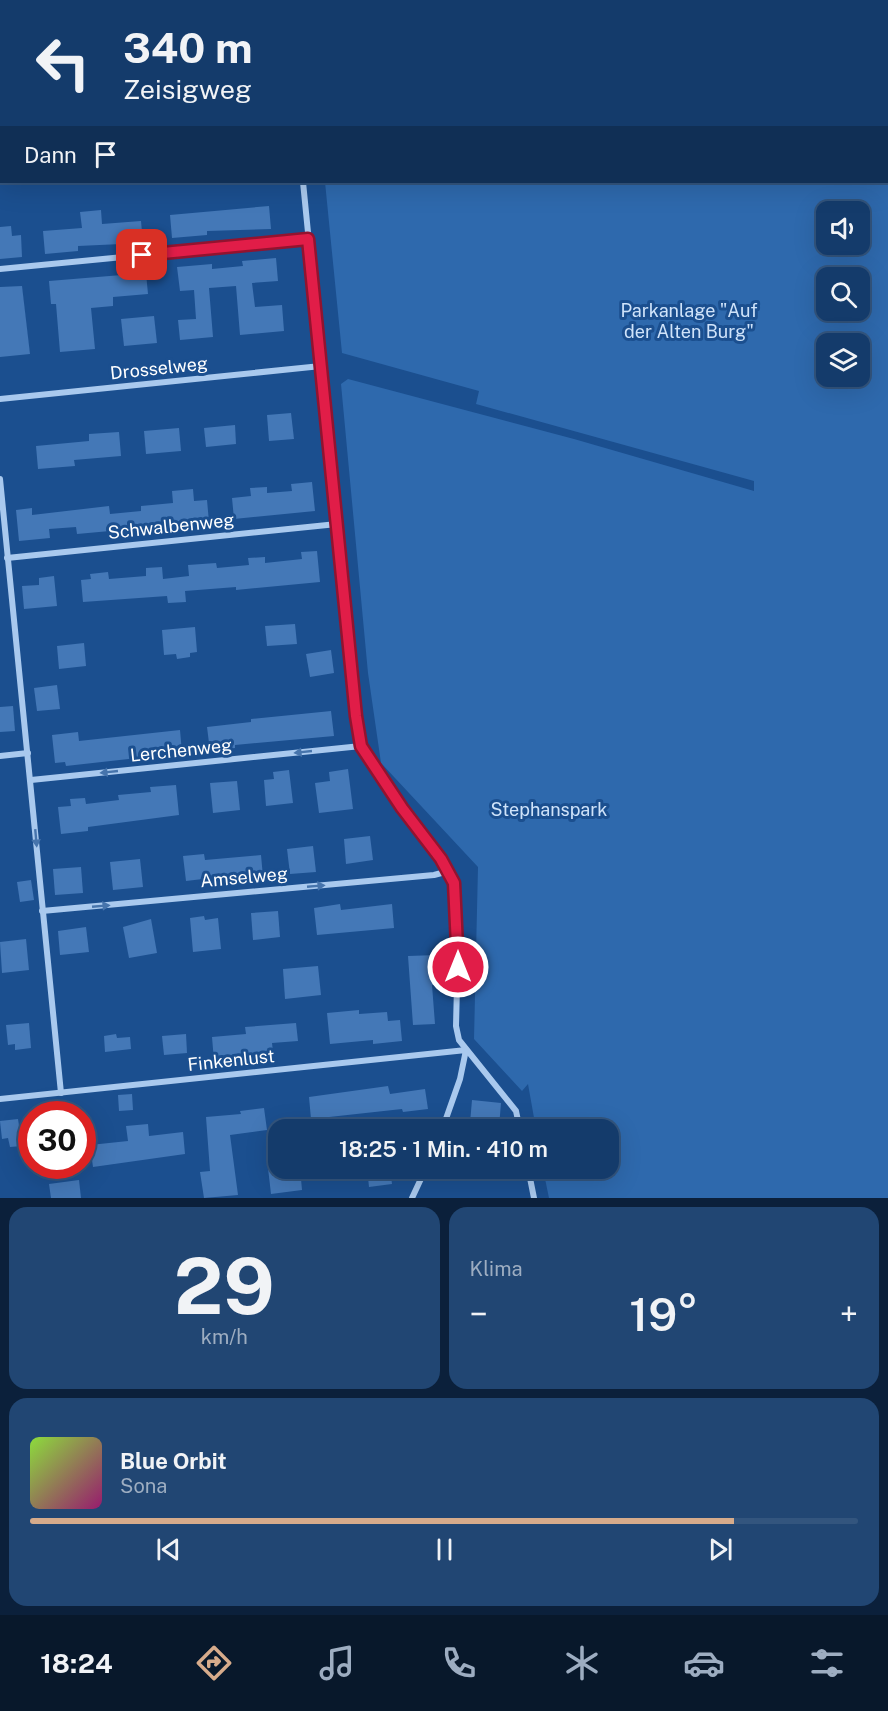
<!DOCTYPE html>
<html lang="de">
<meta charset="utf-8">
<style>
body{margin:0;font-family:"Public Sans",sans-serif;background:#214673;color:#f1f3f6;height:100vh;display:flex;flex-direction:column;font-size:22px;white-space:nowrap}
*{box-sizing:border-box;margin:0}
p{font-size:20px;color:#9dadc1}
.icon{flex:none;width:33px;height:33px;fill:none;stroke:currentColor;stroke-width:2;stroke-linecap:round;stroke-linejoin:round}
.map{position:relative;height:1198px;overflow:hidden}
.sheet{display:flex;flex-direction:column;gap:9px;padding:9px;background:#0b203b;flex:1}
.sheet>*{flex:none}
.guide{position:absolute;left:0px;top:0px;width:888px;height:183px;box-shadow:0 6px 24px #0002,0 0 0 2px #33557e;background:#143b6b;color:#f1f3f6;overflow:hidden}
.buttons{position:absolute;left:816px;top:201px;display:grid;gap:12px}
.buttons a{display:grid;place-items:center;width:54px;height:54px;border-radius:12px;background:#143b6b;box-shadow:0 6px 24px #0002,0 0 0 2px #33557e;font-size:30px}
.speed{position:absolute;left:18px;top:1101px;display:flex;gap:12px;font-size:30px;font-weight:700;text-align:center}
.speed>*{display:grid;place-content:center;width:78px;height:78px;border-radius:50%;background:#143b6b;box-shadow:0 6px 24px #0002,0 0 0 2px #33557e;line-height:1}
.speed .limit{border:9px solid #d22;background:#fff;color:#111}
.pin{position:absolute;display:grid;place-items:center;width:51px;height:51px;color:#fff;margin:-26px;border-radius:12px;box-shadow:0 3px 9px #0006}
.me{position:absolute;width:66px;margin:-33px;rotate:0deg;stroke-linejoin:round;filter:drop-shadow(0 0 4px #0008)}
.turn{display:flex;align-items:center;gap:21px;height:126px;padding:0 24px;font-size:27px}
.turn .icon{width:78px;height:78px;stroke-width:2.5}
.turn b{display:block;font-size:42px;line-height:51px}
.then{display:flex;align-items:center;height:57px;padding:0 24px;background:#0003;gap:12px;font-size:22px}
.big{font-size:45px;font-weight:600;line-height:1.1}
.sheet .card{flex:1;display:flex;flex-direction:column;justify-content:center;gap:9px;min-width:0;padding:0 21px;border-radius:18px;background:#214673}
.sheet .dial{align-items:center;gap:0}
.dial b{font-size:78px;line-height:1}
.song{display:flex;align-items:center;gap:18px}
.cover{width:72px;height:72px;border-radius:9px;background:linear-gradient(135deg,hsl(90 70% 55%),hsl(320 70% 35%))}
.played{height:6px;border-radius:3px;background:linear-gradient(90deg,#d6ab8b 85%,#33557e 85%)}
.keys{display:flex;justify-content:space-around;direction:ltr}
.heat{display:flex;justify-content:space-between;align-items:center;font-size:33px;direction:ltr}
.sheet .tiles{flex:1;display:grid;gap:9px;grid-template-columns:1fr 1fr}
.card:last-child{grid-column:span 2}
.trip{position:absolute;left:268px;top:1119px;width:351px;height:60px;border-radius:18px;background:#143b6b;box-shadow:0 6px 24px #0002,0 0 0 2px #33557e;font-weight:600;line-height:60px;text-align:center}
.tab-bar{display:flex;height:96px;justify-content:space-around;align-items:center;background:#08182b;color:#9dadc1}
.tab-bar .icon{width:42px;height:42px}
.tab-bar .on{color:#d6ab8b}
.tab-bar b{font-size:27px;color:#f1f3f6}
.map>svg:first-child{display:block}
.green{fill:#2e69ad;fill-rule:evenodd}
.building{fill:#4478b7}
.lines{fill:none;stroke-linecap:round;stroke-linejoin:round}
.street{stroke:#a9c9ee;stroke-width:6}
.oneway{fill:#4674ac}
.route-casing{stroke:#92132f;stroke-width:15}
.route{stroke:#e11d48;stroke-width:10}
.labels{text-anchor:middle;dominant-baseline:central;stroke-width:6;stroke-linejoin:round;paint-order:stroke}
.park-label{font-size:18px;fill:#cfe3fa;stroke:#1b4f8f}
.street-label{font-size:18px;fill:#fff;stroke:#1b4f8f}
</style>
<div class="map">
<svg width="888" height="1198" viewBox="0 0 888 1198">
<rect width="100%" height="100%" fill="#1b4f8f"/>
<path class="green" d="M306 0H888V1198H549L543 1169 609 1168V1130L536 1129 528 1084 522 1091 474 1039 478 867 381 763 368 673 341 384 348 379 574 439 754 491V481L476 404 479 391 342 353 325 182H886V2ZM826 212H860V244H826ZM826 278H860V310H826ZM826 344H860V376H826Z"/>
<g class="building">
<polygon points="269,206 271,229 207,231 207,235 172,238 170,215"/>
<polygon points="101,210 102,224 141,221 143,243 78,246 78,251 45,254 43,231 82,228 80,212"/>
<polygon points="11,226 12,236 21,235 22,257 0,259 0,227"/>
<polygon points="276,258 278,281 252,283 255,307 282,305 284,331 240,335 236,286 209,288 213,337 180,340 178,320 196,319 194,290 180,291 177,267 212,264 212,269 243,266 242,261"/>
<polygon points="146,273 148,294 113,297 113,306 91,308 95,349 60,352 56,304 51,304 49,281"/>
<polygon points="22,286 30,354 0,357 0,287"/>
<polygon points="154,316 157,343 124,346 121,319"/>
<polygon points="291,413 294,439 269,441 267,415"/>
<polygon points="235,425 236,444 206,447 204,428"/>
<polygon points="179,428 181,451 146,454 144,431"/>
<polygon points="119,432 121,456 74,460 75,466 38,469 36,446 89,441 89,434"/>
<polygon points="312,482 315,511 234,519 232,498 251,496 250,488 267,487 267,493 292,491 291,484"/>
<polygon points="193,489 194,501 207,500 209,522 77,534 76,527 49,529 50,538 19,541 16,510 32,508 32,515 109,506 110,514 141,511 141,506 173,503 172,491"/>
<polygon points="317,551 320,582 236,590 236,587 185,591 186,602 168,603 167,596 83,602 81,580 91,579 90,574 108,572 109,579 146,576 146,568 162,567 163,579 189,576 188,565 216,563 217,568 249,565 248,558 265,557 265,563 302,559 301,552"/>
<polygon points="54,576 57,606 24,609 22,586 39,585 39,578"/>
<polygon points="295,624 297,644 267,646 265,626"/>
<polygon points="195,627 197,652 190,653 190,657 177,659 176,654 164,655 162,630"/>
<polygon points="84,643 86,666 59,669 57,646"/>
<polygon points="331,650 334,673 310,677 306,654"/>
<polygon points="57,685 60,709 37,711 34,688"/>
<polygon points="13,706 15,731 0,732 0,707"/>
<polygon points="331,711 334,736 235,745 235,748 210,751 207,727 251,722 251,719"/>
<polygon points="180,730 182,753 66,766 65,762 55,763 52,735 78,732 79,741"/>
<polygon points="348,769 353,809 319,813 315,783 330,781 329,772"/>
<polygon points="289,770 293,803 266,806 264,780 274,779 273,772"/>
<polygon points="237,781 240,810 213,813 210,783"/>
<polygon points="176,785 179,815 88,827 88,831 61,834 58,807 71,806 70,799 85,798 86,804 119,800 118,795 151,792 150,787"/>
<polygon points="370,836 373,860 346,864 344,839"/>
<polygon points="313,846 316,872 290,874 287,849"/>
<polygon points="204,854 205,860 261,855 263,877 229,880 228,876 186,881 183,856"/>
<polygon points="140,859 143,887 113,890 110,862"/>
<polygon points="81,867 83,893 55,895 53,869"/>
<polygon points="31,880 34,900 20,902 17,882"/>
<polygon points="340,904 341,910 392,904 394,928 317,935 314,908"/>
<polygon points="278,911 280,937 253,940 251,913"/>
<polygon points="204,916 205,920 218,918 221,949 193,952 190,918"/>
<polygon points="151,919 157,953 129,958 123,927"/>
<polygon points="86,927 89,952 60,955 58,931"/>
<polygon points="26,939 29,970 2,973 0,942"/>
<polygon points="437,955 439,985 432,985 435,1024 413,1025 408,956"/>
<polygon points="318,966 321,995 285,999 283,969"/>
<polygon points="359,1010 359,1014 387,1012 388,1021 400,1020 402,1041 373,1044 373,1040 330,1044 327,1013"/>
<polygon points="29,1023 31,1048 15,1050 15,1044 8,1045 6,1025"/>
<polygon points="296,1023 298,1041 272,1043 273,1052 214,1061 212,1037 246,1034 245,1027"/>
<polygon points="116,1034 117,1038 130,1037 131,1049 105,1052 104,1036"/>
<polygon points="186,1034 187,1053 164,1055 162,1036"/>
<polygon points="388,1086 390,1094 425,1089 428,1109 403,1112 402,1109 311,1119 309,1097"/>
<polygon points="132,1094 133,1110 119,1111 118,1095"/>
<polygon points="472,1100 501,1103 499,1127 470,1123"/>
<polygon points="264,1108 267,1130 230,1135 238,1195 204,1198 200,1172 210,1171 206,1117 241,1114 240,1111"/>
<polygon points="18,1119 22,1146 10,1147 8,1138 2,1139 0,1121"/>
<polygon points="148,1124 149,1136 183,1132 185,1154 93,1167 90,1145 128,1141 126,1126"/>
<polygon points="268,1168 300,1168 302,1190 271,1194"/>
<polygon points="367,1168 390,1168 392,1184 369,1187"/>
<polygon points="79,1180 81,1198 51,1198 49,1184"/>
</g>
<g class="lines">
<g class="street">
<polyline points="286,0 286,2"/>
<polyline points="0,126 2,125"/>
<polyline points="303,182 356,716 361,746 402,809 441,859 454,883 458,947 456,1026 459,1040 516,1111 520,1130"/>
<polyline points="0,269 308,239"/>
<polyline points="0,399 321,366"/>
<polyline points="0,479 61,1093"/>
<polyline points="7,558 337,524"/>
<polyline points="0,756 28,753"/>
<polyline points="31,780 361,746"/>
<polyline points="42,911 434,875 449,871"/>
<polyline points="0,1099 466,1050 460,1079 442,1130"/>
<polyline points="528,1168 534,1198"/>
<polyline points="412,1198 426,1168"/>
</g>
</g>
<defs><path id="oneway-solid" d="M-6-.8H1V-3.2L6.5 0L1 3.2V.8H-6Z" transform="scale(1.5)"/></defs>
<g class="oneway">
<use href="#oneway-solid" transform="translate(303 752) rotate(174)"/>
<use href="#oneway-solid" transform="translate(109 772) rotate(174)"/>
<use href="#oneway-solid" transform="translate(36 838) rotate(85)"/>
<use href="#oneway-solid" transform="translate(316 886) rotate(-5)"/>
<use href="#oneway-solid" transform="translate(101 906) rotate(-5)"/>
</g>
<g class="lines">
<g class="route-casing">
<polyline id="route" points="142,255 308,239 356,716 361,746 402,808 441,859 454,883 458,967"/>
</g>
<use href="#route" class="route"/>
</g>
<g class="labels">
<g class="park-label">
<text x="689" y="310">Parkanlage "Auf<tspan x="689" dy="21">der Alten Burg"</tspan></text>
<text x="549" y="809">Stephanspark</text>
</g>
<g class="street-label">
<text transform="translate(159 368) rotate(-6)">Drosselweg</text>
<text transform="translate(171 526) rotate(-6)">Schwalbenweg</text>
<text transform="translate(181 750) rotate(-6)">Lerchenweg</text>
<text transform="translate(244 877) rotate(-5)">Amselweg</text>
<text transform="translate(231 1060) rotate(-6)">Finkenlust</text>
</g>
</g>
</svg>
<div class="buttons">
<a><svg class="icon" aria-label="sound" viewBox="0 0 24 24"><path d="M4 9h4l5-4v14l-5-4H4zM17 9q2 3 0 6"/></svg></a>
<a><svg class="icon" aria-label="search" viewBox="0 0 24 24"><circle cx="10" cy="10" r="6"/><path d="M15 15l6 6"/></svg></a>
<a><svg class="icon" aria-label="layers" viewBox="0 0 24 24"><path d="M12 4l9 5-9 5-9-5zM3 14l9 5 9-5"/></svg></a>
</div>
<div class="speed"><div class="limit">30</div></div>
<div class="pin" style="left:142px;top:255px;background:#d93025"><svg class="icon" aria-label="arrive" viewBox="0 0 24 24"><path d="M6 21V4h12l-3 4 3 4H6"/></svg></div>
<svg class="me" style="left:458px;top:967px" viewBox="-20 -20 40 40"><circle r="17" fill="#e11d48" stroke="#fff" stroke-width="3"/><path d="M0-11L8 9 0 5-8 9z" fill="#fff"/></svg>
<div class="trip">18:25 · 1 Min. · 410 m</div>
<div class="guide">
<div class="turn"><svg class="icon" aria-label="left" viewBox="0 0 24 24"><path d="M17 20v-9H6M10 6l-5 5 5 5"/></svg><div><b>340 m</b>Zeisigweg</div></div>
<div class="then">Dann<svg class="icon" aria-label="arrive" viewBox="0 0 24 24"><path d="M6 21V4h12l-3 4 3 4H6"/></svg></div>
</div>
</div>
<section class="sheet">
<div class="tiles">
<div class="card dial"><b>29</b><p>km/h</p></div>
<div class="card"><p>Klima</p>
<div class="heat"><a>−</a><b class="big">19°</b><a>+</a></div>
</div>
<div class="card">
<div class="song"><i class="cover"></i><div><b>Blue Orbit</b><p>Sona</p></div></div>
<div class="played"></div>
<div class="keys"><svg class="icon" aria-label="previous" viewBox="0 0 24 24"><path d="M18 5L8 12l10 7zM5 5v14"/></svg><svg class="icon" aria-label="pause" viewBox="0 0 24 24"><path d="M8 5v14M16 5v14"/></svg><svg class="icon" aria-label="next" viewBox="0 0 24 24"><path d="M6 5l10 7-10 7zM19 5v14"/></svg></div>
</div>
</div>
</section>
<nav class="tab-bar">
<b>18:24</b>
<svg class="icon on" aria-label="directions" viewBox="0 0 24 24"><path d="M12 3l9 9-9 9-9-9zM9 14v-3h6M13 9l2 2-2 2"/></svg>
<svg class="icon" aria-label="music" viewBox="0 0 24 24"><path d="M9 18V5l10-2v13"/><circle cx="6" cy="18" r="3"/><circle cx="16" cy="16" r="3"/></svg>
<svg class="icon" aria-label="phone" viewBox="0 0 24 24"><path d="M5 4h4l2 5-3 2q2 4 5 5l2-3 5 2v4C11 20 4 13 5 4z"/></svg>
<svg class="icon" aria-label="climate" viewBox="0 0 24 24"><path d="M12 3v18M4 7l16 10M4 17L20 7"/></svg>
<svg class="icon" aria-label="car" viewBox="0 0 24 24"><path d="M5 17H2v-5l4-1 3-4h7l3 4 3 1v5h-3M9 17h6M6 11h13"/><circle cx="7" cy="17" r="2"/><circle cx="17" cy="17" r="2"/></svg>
<svg class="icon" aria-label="filters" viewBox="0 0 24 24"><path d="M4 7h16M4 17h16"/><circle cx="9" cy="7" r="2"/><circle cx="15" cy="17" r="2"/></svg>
</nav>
